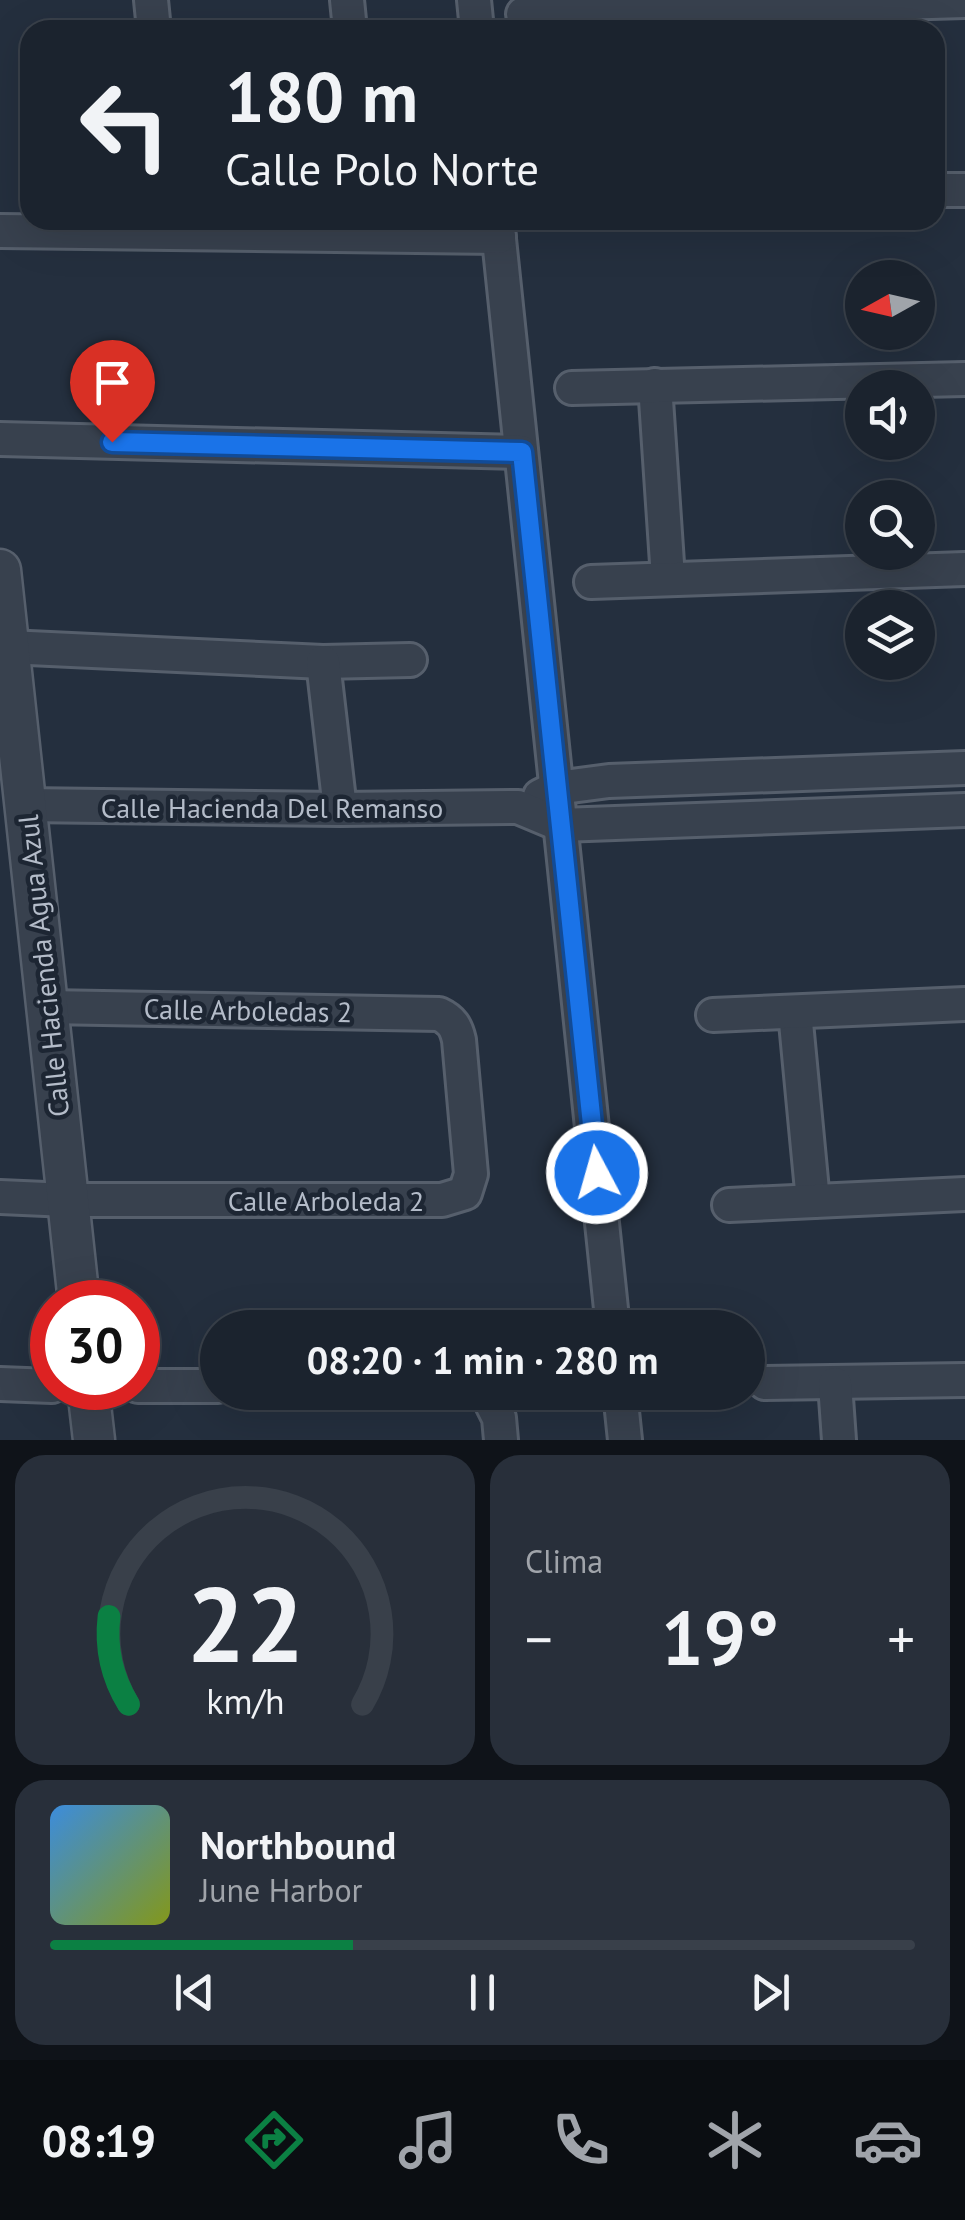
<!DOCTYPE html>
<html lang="es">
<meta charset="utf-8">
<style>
body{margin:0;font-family:"PT Sans",sans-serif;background:#282f3a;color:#f1f3f6;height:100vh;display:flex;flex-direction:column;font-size:38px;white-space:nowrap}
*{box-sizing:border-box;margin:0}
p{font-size:32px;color:#a0a4aa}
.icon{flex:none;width:55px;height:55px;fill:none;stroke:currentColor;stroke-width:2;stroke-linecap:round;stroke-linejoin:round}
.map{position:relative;height:1440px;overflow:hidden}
.details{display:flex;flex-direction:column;gap:15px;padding:15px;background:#0f1319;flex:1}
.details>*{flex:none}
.banner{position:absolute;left:20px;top:20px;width:925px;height:210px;border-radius:30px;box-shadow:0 10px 40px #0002,0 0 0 2px #39404a;background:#1b232e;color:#f1f3f6;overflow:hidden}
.needle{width:65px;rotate:262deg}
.buttons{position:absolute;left:845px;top:260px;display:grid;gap:20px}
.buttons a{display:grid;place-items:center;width:90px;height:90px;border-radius:50%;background:#1b232e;box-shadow:0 10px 40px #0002,0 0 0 2px #39404a;font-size:50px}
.speed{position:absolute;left:30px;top:1280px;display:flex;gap:20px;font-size:50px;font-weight:700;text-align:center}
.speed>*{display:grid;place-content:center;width:130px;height:130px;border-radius:50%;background:#1b232e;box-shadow:0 10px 40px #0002,0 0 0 2px #39404a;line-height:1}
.speed .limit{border:15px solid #d22;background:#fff;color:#111}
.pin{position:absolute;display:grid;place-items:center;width:85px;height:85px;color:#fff;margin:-102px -42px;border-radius:50% 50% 50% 0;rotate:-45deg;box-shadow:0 0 10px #0007}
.pin .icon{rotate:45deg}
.me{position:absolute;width:110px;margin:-55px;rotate:354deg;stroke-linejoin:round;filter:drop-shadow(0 0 8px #0008)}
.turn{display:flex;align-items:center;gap:35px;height:210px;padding:0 40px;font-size:45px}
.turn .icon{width:130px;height:130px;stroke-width:2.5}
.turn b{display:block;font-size:70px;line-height:85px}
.big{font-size:75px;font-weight:700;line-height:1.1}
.details .tile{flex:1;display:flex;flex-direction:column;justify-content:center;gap:15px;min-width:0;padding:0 35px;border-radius:30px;background:#282f3a}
.details .dial{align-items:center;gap:0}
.dial svg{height:260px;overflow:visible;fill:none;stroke:#39404a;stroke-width:7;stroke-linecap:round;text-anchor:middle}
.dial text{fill:#f1f3f6;stroke:none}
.song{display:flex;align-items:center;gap:30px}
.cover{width:120px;height:120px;border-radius:15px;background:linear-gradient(135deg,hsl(210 70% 55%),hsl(70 70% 35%))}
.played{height:10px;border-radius:5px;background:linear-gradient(90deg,#0b8043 35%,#39404a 35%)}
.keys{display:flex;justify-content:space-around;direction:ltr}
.heat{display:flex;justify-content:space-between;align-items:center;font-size:55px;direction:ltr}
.details .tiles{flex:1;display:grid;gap:15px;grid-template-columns:1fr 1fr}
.tile:last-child{grid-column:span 2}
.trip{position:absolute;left:200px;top:1310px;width:565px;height:100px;border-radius:50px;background:#1b232e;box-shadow:0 10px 40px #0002,0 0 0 2px #39404a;font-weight:700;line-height:100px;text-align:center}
.dock{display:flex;height:160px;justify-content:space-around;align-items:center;background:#0b0e12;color:#a0a4aa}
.dock .icon{width:70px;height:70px}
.dock .selected{color:#0b8043}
.dock b{font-size:45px;color:#f1f3f6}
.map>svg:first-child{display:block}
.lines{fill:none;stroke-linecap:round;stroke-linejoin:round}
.minor-casing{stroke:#565f6c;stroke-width:38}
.tertiary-casing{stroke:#565f6c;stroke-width:45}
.minor{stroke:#38414e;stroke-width:32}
.tertiary{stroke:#38414e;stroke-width:40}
.route-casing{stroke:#114b97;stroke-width:25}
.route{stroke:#1a73e8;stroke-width:18}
.labels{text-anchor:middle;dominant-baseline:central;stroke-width:9;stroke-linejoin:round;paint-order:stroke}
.street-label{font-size:28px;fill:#b4bcc9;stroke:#1d2633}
</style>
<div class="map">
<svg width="965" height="1440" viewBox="0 0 965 1440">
<rect width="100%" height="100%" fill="#242f3e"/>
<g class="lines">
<g class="minor-casing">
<g id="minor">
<polyline points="151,0 154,30"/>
<polyline points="347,0 350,30"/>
<polyline points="474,0 477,30"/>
<polyline points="523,14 965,1"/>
<polyline points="935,190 965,190"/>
<polyline points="497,220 613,1328"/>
<polyline points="0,231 499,237"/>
<polyline points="655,385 668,578"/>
<polyline points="572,388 965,379"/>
<polyline points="0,439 521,452"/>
<polyline points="591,582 965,569"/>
<polyline points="8,647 323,662 410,660"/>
<polyline points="323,662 340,809"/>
<polyline points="540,796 556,788 609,781 965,768"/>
<polyline points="25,805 340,809 518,807 561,825 965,810"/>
<polyline points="795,1012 813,1201"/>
<polyline points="713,1015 965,1004"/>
<path d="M0 1197 68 1200H442L465 1193 471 1174 459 1040C456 1027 452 1020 439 1014L47 1007"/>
<polyline points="729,1205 965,1194"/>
<polyline points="765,1383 965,1380"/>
<polyline points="0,1384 52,1386"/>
<polyline points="835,1384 839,1440"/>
<polyline points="138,1386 218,1386"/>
<polyline points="486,1392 499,1418 501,1440"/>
<polyline points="620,1392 625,1440"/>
</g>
</g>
<g class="tertiary-casing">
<g id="tertiary">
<polyline points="0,570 79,1302"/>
<polyline points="88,1388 94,1440"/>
</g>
</g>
<use href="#minor" class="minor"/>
<use href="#tertiary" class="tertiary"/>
</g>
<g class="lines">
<g class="route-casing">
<polyline id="route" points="112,442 522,452 597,1173"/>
</g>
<use href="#route" class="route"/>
</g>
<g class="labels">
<g class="street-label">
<text x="272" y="807">Calle Hacienda Del Remanso</text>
<text transform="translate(43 966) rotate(-96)">Calle Hacienda Agua Azul</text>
<text transform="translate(248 1010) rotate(1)">Calle Arboledas 2</text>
<text x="326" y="1200">Calle Arboleda 2</text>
</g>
</g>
</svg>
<div class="buttons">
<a><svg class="needle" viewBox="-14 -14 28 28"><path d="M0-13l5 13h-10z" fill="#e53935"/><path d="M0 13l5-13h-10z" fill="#a0a4aa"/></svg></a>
<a><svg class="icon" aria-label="sound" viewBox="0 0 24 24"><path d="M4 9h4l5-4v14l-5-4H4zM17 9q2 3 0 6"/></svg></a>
<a><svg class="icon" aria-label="search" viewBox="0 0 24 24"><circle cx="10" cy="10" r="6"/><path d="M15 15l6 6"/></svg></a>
<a><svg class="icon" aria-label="layers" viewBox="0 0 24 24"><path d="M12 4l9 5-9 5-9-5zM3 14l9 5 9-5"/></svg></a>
</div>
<div class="speed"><div class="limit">30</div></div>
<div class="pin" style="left:112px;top:442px;background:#d93025"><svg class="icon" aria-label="arrive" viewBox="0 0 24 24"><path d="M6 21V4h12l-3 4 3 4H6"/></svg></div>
<svg class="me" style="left:597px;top:1173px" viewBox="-20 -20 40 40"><circle r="17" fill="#1a73e8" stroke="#fff" stroke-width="3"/><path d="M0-11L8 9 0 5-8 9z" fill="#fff"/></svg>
<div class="trip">08:20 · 1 min · 280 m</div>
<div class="banner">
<div class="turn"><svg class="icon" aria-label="left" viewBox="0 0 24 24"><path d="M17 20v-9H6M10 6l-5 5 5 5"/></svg><div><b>180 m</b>Calle Polo Norte</div></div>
</div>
</div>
<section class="details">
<div class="tiles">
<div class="tile dial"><svg viewBox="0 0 100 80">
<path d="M14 69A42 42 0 1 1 86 69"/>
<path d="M14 69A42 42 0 0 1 8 42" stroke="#0b8043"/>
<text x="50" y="56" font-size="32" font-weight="700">22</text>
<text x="50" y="72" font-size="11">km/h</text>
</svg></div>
<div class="tile"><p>Clima</p>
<div class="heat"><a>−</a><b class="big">19°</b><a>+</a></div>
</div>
<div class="tile">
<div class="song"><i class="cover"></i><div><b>Northbound</b><p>June Harbor</p></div></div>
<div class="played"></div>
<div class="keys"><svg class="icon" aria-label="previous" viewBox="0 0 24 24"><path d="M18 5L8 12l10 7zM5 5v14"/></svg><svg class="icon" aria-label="pause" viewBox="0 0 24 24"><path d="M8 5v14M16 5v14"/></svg><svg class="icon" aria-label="next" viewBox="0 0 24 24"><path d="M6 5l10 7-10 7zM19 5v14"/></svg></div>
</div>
</div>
</section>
<nav class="dock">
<b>08:19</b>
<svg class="icon selected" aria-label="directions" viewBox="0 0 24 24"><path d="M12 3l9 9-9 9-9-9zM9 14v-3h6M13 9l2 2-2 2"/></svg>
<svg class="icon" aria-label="music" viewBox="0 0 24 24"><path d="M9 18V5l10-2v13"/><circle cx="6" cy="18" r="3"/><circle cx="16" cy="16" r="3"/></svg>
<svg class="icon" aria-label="phone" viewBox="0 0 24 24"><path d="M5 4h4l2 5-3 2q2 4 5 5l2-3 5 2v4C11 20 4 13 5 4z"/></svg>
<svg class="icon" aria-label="climate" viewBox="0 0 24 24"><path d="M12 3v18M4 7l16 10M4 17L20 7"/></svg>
<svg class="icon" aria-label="car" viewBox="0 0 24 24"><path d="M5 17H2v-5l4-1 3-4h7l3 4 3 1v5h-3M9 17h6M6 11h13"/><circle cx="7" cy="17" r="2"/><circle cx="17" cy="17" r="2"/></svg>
</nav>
